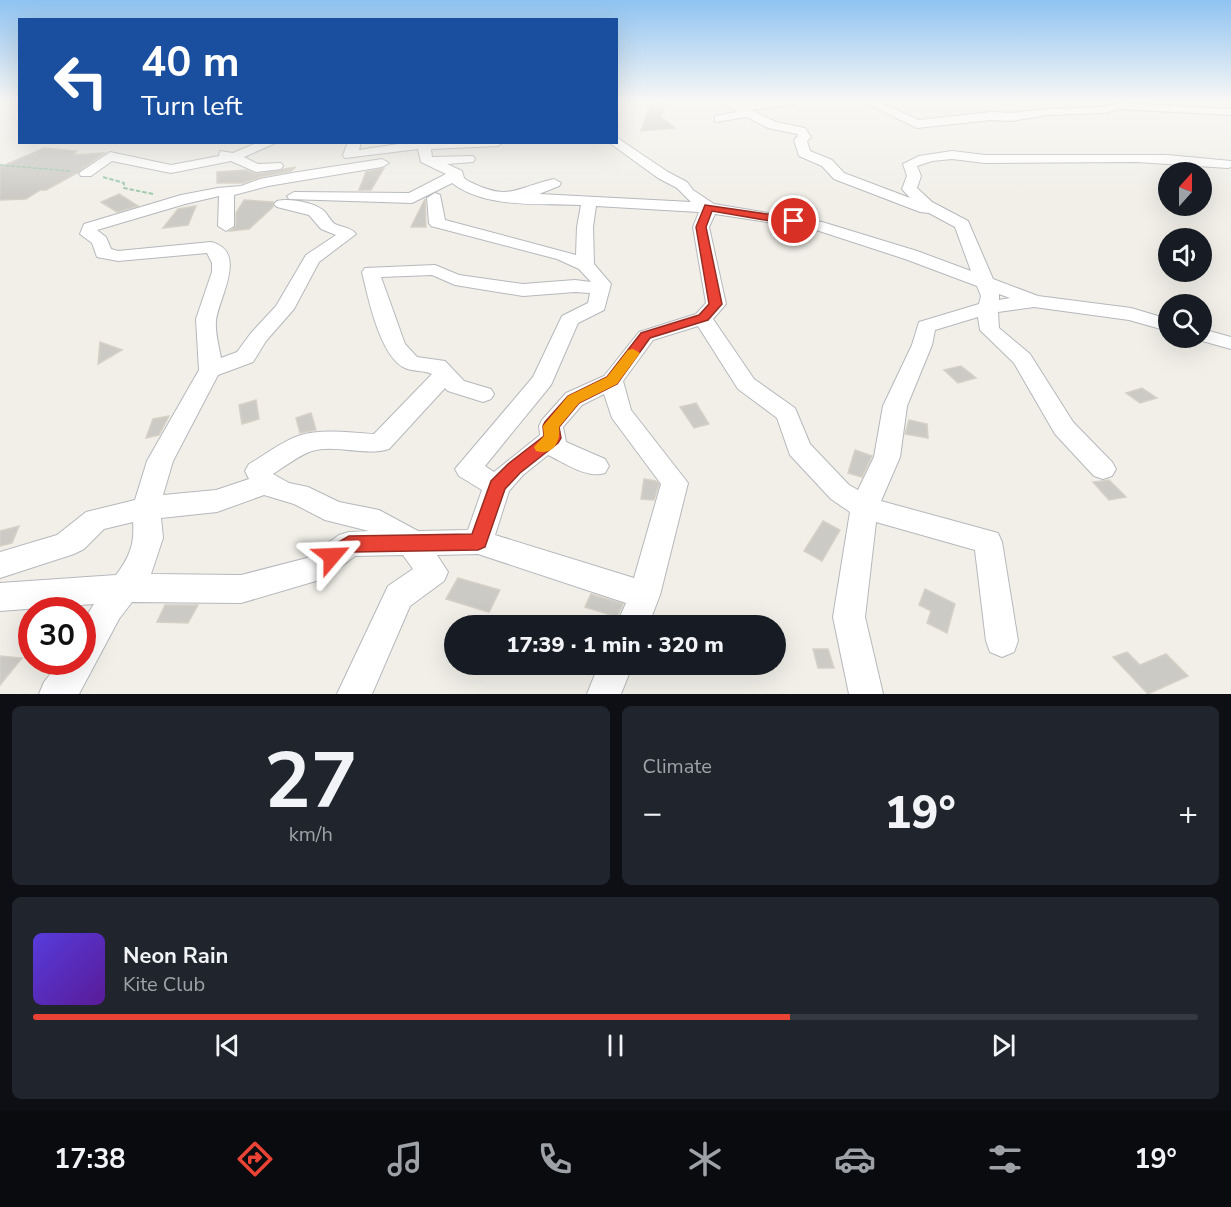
<!DOCTYPE html>
<meta charset="utf-8">
<style>
body{margin:0;font-family:"Nunito Sans",sans-serif;background:#20242c;color:#f1f3f6;height:100vh;display:flex;flex-direction:column;font-size:22px;white-space:nowrap}
*{box-sizing:border-box;margin:0}
p{font-size:20px;color:#9ea1a6}
.icon{flex:none;width:33px;height:33px;fill:none;stroke:currentColor;stroke-width:2;stroke-linecap:round;stroke-linejoin:round}
.map{position:relative;height:694px;overflow:hidden}
.sheet{display:flex;flex-direction:column;gap:12px;padding:12px;background:#0d0f14;flex:1}
.sheet>*{flex:none}
.top-card{position:absolute;left:18px;top:18px;width:600px;height:126px;border-radius:0px;box-shadow:0 6px 24px #0002;background:#1a4fa0;color:#fff;overflow:hidden}
.needle{width:39px;rotate:21deg}
.tools{position:absolute;left:1158px;top:162px;display:grid;gap:12px}
.tools a{display:grid;place-items:center;width:54px;height:54px;border-radius:50%;background:#171b24;box-shadow:0 6px 24px #0002;font-size:30px}
.speed{position:absolute;left:18px;top:597px;display:flex;gap:12px;font-size:30px;font-weight:700;text-align:center}
.speed>*{display:grid;place-content:center;width:78px;height:78px;border-radius:50%;background:#171b24;box-shadow:0 6px 24px #0002;line-height:1}
.speed .limit{border:9px solid #d22;background:#fff;color:#111}
.pin{position:absolute;display:grid;place-items:center;width:51px;height:51px;color:#fff;margin:-26px;border:3px solid #fff;border-radius:50%;box-shadow:0 2px 6px #0007}
.me{position:absolute;width:66px;margin:-33px;rotate:64deg;stroke-linejoin:round;filter:drop-shadow(0 0 4px #0008)}
.turn{display:flex;align-items:center;gap:21px;height:126px;padding:0 24px;font-size:27px}
.turn .icon{width:78px;height:78px;stroke-width:2.5}
.turn b{display:block;font-size:42px;line-height:51px}
.big{font-size:45px;font-weight:800;line-height:1.1}
.sheet .card{flex:1;display:flex;flex-direction:column;justify-content:center;gap:9px;min-width:0;padding:0 21px;border-radius:9px;background:#20242c}
.sheet .dial{align-items:center;gap:0}
.dial b{font-size:78px;line-height:1}
.song{display:flex;align-items:center;gap:18px}
.cover{width:72px;height:72px;border-radius:9px;background:linear-gradient(135deg,hsl(250 70% 55%),hsl(270 70% 35%))}
.played{height:6px;border-radius:3px;background:linear-gradient(90deg,#ea4335 65%,#363941 65%)}
.keys{display:flex;justify-content:space-around;direction:ltr}
.heat{display:flex;justify-content:space-between;align-items:center;font-size:33px;direction:ltr}
.sheet .tiles{flex:1;display:grid;gap:12px;grid-template-columns:1fr 1fr}
.card:last-child{grid-column:span 2}
.trip{position:absolute;left:444px;top:615px;width:342px;height:60px;border-radius:30px;background:#171b24;box-shadow:0 6px 24px #0002;font-weight:800;line-height:60px;text-align:center}
.tabs{display:flex;height:96px;justify-content:space-around;align-items:center;background:#090b0e;color:#9ea1a6}
.tabs .icon{width:42px;height:42px}
.tabs .active{color:#ea4335}
.tabs b{font-size:27px;color:#f1f3f6}
.map>svg:first-child{display:block}
.building{fill:#cccac5;stroke:#d6d1c6;stroke-width:1.5}
.lines{fill:none;stroke-linecap:round;stroke-linejoin:round}
.minor-casing{stroke:#b5b8bc;stroke-width:2}
.path-far1{stroke:#9cc7a9;stroke-width:1.5;stroke-dasharray:4 1.5;stroke-linecap:butt}
.path{stroke:#9cc7a9;stroke-width:2;stroke-dasharray:4.5 2;stroke-linecap:butt}
.minor{fill:#fff;fill-rule:evenodd}
.route{fill:#ea4335;stroke:#982c22;stroke-width:1.5}
.slow{fill:#f59e0b}
</style>
<div class="map">
<svg width="1231" height="694" viewBox="0 0 1231 694">
<rect width="100%" height="100%" fill="#f1efe8"/>
<g class="building">
<polygon points="651,102 666,102 661,117 675,128 641,131"/>
<polygon points="44,148 77,151 73,155 104,153 77,173 46,190 40,190 26,199 0,200 0,167"/>
<polygon points="296,167 291,171 260,177 243,183 217,183 217,172 246,170 256,174"/>
<polygon points="384,168 371,190 359,190 366,172"/>
<polygon points="119,194 138,206 117,212 101,202"/>
<polygon points="425,199 426,227 411,227"/>
<polygon points="244,200 273,202 273,207 249,229 230,231 236,226 236,213"/>
<polygon points="196,206 188,225 163,228 178,209"/>
<polygon points="100,342 122,350 98,364"/>
<polygon points="961,366 976,378 958,383 944,370"/>
<polygon points="1142,388 1157,398 1140,403 1126,393"/>
<polygon points="256,400 259,419 242,424 239,405"/>
<polygon points="696,403 709,424 694,428 680,407"/>
<polygon points="311,413 316,430 300,433 296,418"/>
<polygon points="169,416 159,435 146,438 153,419"/>
<polygon points="909,420 927,424 928,438 905,434"/>
<polygon points="855,450 872,456 862,477 848,473"/>
<polygon points="644,479 656,481 659,484 654,500 641,499"/>
<polygon points="1109,480 1126,497 1109,500 1093,482"/>
<polygon points="823,521 840,530 822,561 804,551"/>
<polygon points="19,526 12,543 0,546 0,531"/>
<polygon points="458,578 500,590 489,612 446,599"/>
<polygon points="925,589 955,604 947,633 927,623 931,611 919,605"/>
<polygon points="591,594 623,604 617,617 585,607"/>
<polygon points="165,605 198,605 188,623 157,622"/>
<polygon points="813,649 828,649 834,668 818,668"/>
<polygon points="1127,652 1140,665 1166,654 1188,676 1148,694 1113,657"/>
<polygon points="0,656 22,658 0,685"/>
</g>
<g class="lines">
<g class="minor-casing">
<g id="minor">
<path d="M719 101H733L741 104 771 101H800L795 104 751 110 776 122 805 128 811 137 807 141 810 151 832 160 844 173 910 198 902 189 907 176 903 164 919 156 952 151 985 155H1167L1231 161V167L1228 168 1137 162 985 163 952 159 932 161 917 166 921 176 917 188 932 202 968 221 993 279 1038 296 1131 308 1168 319V331L1129 320 1034 307 998 312 999 328 1030 354 1073 422 1112 462 1116 469 1112 476 1103 479 1094 476 1055 434 1014 363 980 330 978 317 935 330 932 345 907 406 900 457 881 501 998 533 1002 542 1018 641 1014 652 1002 657 990 652 986 641 975 550 876 522 865 617 883 694H849L833 617 850 512 831 499 790 455 777 418 738 389 698 326 653 340 623 381 631 410 688 483 660 595 648 626H616L626 603 478 554 437 555 448 572 444 581 410 606 372 694H337L388 586 413 569 403 555 355 556 326 578 241 603 132 602 119 619 79 694H39L44 682 60 662H82V623L94 604 0 611V583L116 575C129 558 135 544 133 522L104 529 84 549 74 554 0 578V552L57 535 86 512 135 500 147 461 199 370 196 319 212 272V263L207 253 118 261 97 257 92 243 80 234 84 224 181 195 218 188 241 186 260 179 292 173 382 159 389 163 382 167 268 186 234 195V226L226 231 218 226 219 196 185 204 97 230 106 237 111 249 118 251 211 242C249 251 218 299 216 321 215 333 219 346 221 358L237 352 251 333 276 306 306 255 336 235 321 229 309 215 277 207 274 204 277 201C289 198 312 202 323 210 328 214 330 221 335 224 343 228 351 227 356 234L319 262 294 309 266 341 253 362 218 375 173 461 163 495 216 490 249 479 245 471 249 464C265 455 281 442 298 436 321 428 351 433 374 434L432 374C424 370 414 372 405 368 380 357 368 297 362 272L365 268 435 265 459 275 523 284 575 280 591 282 579 269 557 259 431 226 429 223 427 198 435 193 440 195 445 220 576 255 577 227 581 205C540 203 486 209 452 183L412 203 289 199 287 196 294 192 409 193 446 174 421 162 418 149 345 158 343 155 348 142H361L359 150 411 142H504L498 146 431 149 432 157 473 156 475 159 473 162 447 164 462 171 464 178 468 181C510 202 514 188 554 179L561 183 559 186 539 194 691 202 677 188 658 178 611 144 616 142V137L668 172 687 182 693 190 714 204 822 222 917 251 971 271 955 227 929 213 920 212 834 179 822 166 799 156 794 140 798 136 797 134 768 128 747 117 715 122V116L737 112ZM596 206 699 212 693 227 706 303 696 314 639 332 604 376 566 393 542 420 539 426 540 435 494 472 485 466 551 385 578 323 604 310 611 284 594 264 593 227ZM715 214 813 229 905 259 977 286 981 296 979 304 919 322 912 345 883 406 874 457 858 490 849 485 810 444 795 408 754 379 713 319 726 304 709 227ZM432 275 455 285 523 296 575 292 590 293 588 303 562 316 533 377 455 469 459 476 482 490 468 530 418 531 379 510 339 502 308 487 289 483 273 474C284 467 297 457 309 452 334 443 364 457 389 449L445 388 448 391 483 402 491 399 494 394 491 389 464 381 445 361 417 357 405 344 381 277ZM999 294 1010 298 999 300ZM604 394 612 418 661 484 634 578 495 535 509 491 523 475 548 455C565 463 587 479 605 473L609 466 605 459 566 442 563 427 582 405ZM264 495 294 504 325 520 369 531 349 532 339 535 307 558 241 575 151 574 163 538 161 518 217 512Z"/>
<polygon points="862,101 876,101 919,120 991,112 1012,113 1047,109 1104,107 1119,103 1231,109 1231,115 1119,109 1105,113 1047,115 1012,121 991,120 917,128"/>
<polygon points="259,142 278,142 244,157 258,164 281,163 283,166 281,169 256,172 231,161 171,173 112,161 91,176 81,176 79,173 110,152 171,165 219,156 220,151 233,153"/>
<polygon points="1202,329 1231,337 1231,349 1195,339 1193,338 1202,338"/>
<polygon points="599,664 633,664 621,694 587,694"/>
</g>
</g>
<polyline class="path-far1" points="0,165 70,171"/>
<polyline class="path" points="103,177 124,183 124,188 153,194"/>
<use href="#minor" class="minor"/>
</g>
<linearGradient id="sky" x2="0" y2="1"><stop stop-color="#8fc3f1"/><stop offset="0.51" stop-color="#f9f8f5"/><stop offset="1" stop-color="#f9f8f5" stop-opacity="0"/></linearGradient>
<rect width="1231" height="198" fill="url(#sky)"/>
<path class="route" d="M705 205 794 218 799 221 794 225 712 211 706 227 722 304 708 320 650 338 617 384 579 403 559 427 561 438 558 443 520 473 505 489 485 547 478 550 352 552C343 558 337 566 325 562L323 556 325 550 349 536 472 534 491 481 508 464 544 436 543 426 545 422 568 396 607 377 641 333 699 315 709 304 696 227Z"/>
<path class="slow" d="M633 349 640 353 617 384 579 403 559 427C561 442 553 456 536 451L534 447 544 436 543 426 568 396 607 377 628 350Z"/>
</svg>
<div class="tools">
<a><svg class="needle" viewBox="-14 -14 28 28"><path d="M0-13l5 13h-10z" fill="#e53935"/><path d="M0 13l5-13h-10z" fill="#9ea1a6"/></svg></a>
<a><svg class="icon" aria-label="sound" viewBox="0 0 24 24"><path d="M4 9h4l5-4v14l-5-4H4zM17 9q2 3 0 6"/></svg></a>
<a><svg class="icon" aria-label="search" viewBox="0 0 24 24"><circle cx="10" cy="10" r="6"/><path d="M15 15l6 6"/></svg></a>
</div>
<div class="speed"><div class="limit">30</div></div>
<div class="pin" style="left:794px;top:221px;background:#d93025"><svg class="icon" aria-label="arrive" viewBox="0 0 24 24"><path d="M6 21V4h12l-3 4 3 4H6"/></svg></div>
<svg class="me" style="left:332px;top:556px" viewBox="-20 -20 40 40"><path d="M0-17L14 15 0 8-14 15z" fill="#ea4335" stroke="#fff" stroke-width="4"/></svg>
<div class="trip">17:39 · 1 min · 320 m</div>
<div class="top-card">
<div class="turn"><svg class="icon" aria-label="left" viewBox="0 0 24 24"><path d="M17 20v-9H6M10 6l-5 5 5 5"/></svg><div><b>40 m</b>Turn left</div></div>
</div>
</div>
<section class="sheet">
<div class="tiles">
<div class="card dial"><b>27</b><p>km/h</p></div>
<div class="card"><p>Climate</p>
<div class="heat"><a>−</a><b class="big">19°</b><a>+</a></div>
</div>
<div class="card">
<div class="song"><i class="cover"></i><div><b>Neon Rain</b><p>Kite Club</p></div></div>
<div class="played"></div>
<div class="keys"><svg class="icon" aria-label="previous" viewBox="0 0 24 24"><path d="M18 5L8 12l10 7zM5 5v14"/></svg><svg class="icon" aria-label="pause" viewBox="0 0 24 24"><path d="M8 5v14M16 5v14"/></svg><svg class="icon" aria-label="next" viewBox="0 0 24 24"><path d="M6 5l10 7-10 7zM19 5v14"/></svg></div>
</div>
</div>
</section>
<nav class="tabs">
<b>17:38</b>
<svg class="icon active" aria-label="directions" viewBox="0 0 24 24"><path d="M12 3l9 9-9 9-9-9zM9 14v-3h6M13 9l2 2-2 2"/></svg>
<svg class="icon" aria-label="music" viewBox="0 0 24 24"><path d="M9 18V5l10-2v13"/><circle cx="6" cy="18" r="3"/><circle cx="16" cy="16" r="3"/></svg>
<svg class="icon" aria-label="phone" viewBox="0 0 24 24"><path d="M5 4h4l2 5-3 2q2 4 5 5l2-3 5 2v4C11 20 4 13 5 4z"/></svg>
<svg class="icon" aria-label="climate" viewBox="0 0 24 24"><path d="M12 3v18M4 7l16 10M4 17L20 7"/></svg>
<svg class="icon" aria-label="car" viewBox="0 0 24 24"><path d="M5 17H2v-5l4-1 3-4h7l3 4 3 1v5h-3M9 17h6M6 11h13"/><circle cx="7" cy="17" r="2"/><circle cx="17" cy="17" r="2"/></svg>
<svg class="icon" aria-label="filters" viewBox="0 0 24 24"><path d="M4 7h16M4 17h16"/><circle cx="9" cy="7" r="2"/><circle cx="15" cy="17" r="2"/></svg>
<b>19°</b>
</nav>
